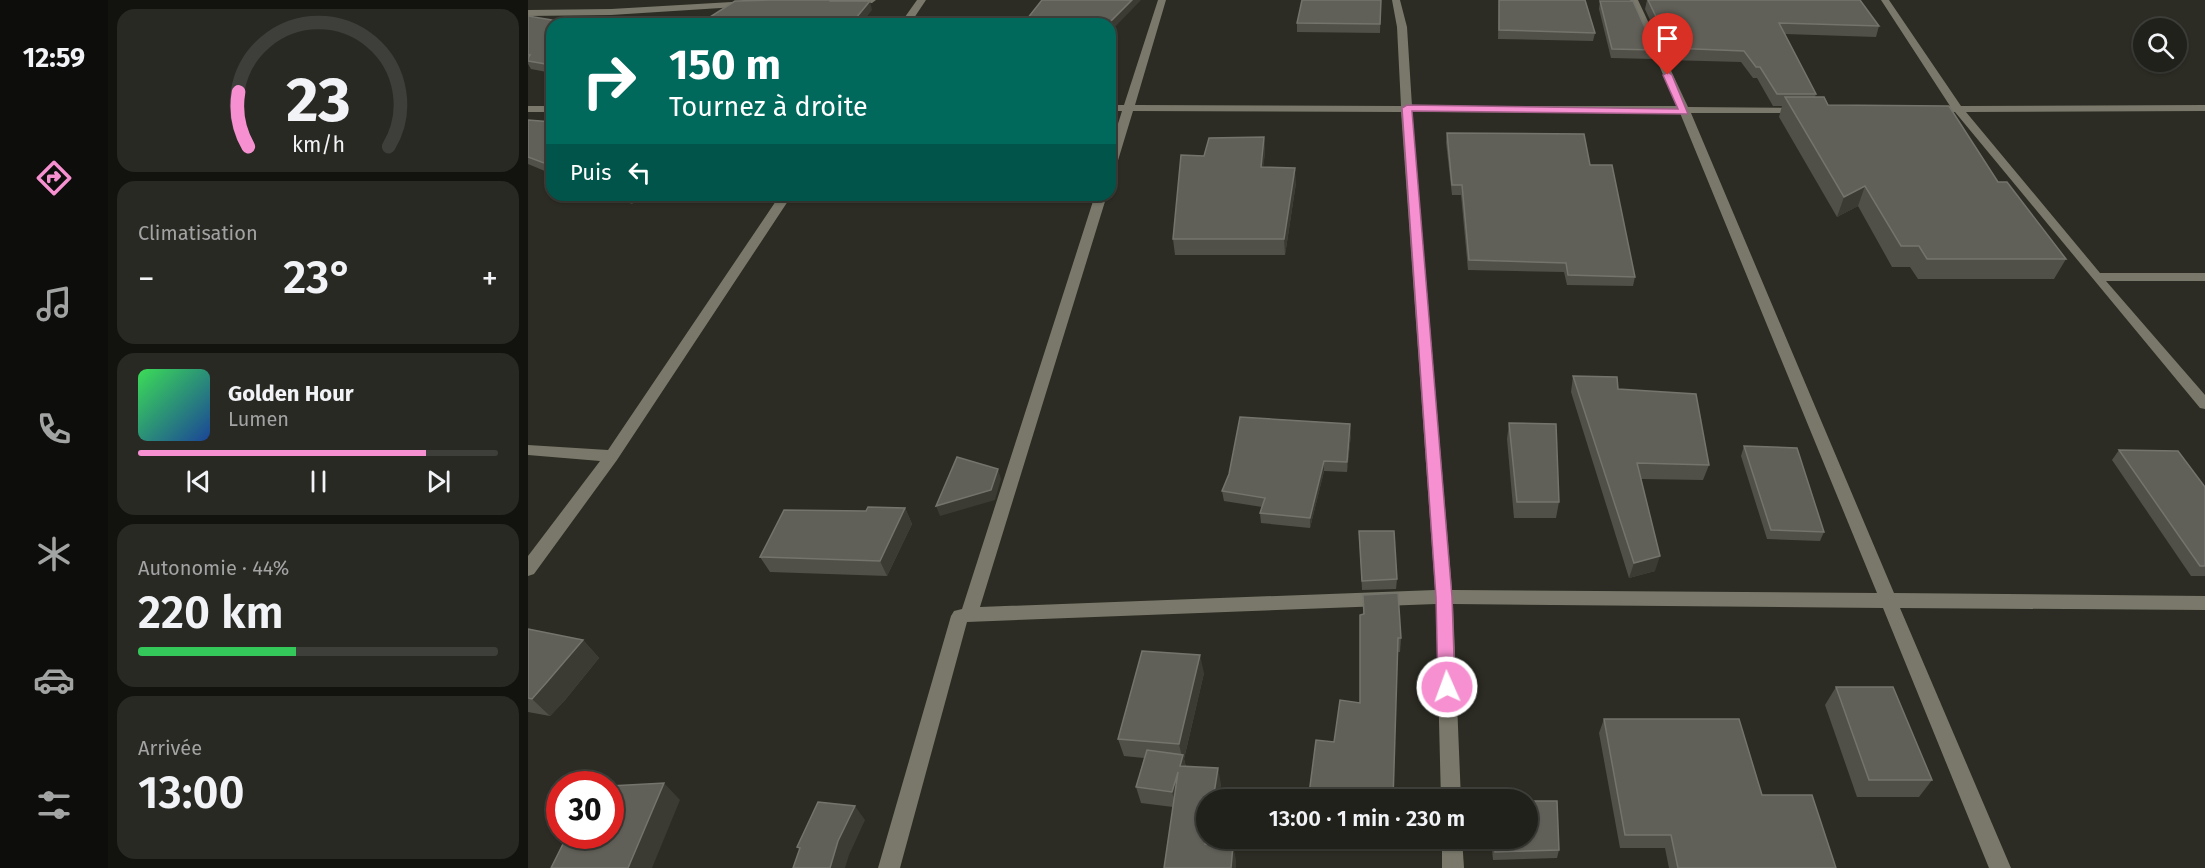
<!DOCTYPE html>
<html lang="fr">
<meta charset="utf-8">
<style>
body{margin:0;font-family:"Fira Sans",sans-serif;background:#292924;color:#f1f3f6;height:100vh;display:flex;flex-direction:column;font-size:22px;white-space:nowrap}
*{box-sizing:border-box;margin:0}
p{font-size:20px;color:#a2a3a3}
.icon{flex:none;width:33px;height:33px;fill:none;stroke:currentColor;stroke-width:2;stroke-linecap:round;stroke-linejoin:round}
.map{position:relative;flex:1;overflow:hidden}
.details{display:flex;flex-direction:column;gap:9px;padding:9px;background:#12120f;width:420px}
.details>*{flex:none}
.hud{position:absolute;left:18px;top:18px;width:570px;height:183px;border-radius:18px;box-shadow:0 2px 4px #0004,0 0 0 2px #3e3e3a;background:#00695c;color:#fff;overflow:hidden}
.buttons{position:absolute;left:1605px;top:18px;display:grid;gap:12px}
.buttons a{display:grid;place-items:center;width:54px;height:54px;border-radius:50%;background:#21211b;box-shadow:0 2px 4px #0004,0 0 0 2px #3e3e3a;font-size:30px}
.speed{position:absolute;left:18px;top:771px;display:flex;gap:12px;font-size:30px;font-weight:700;text-align:center}
.speed>*{display:grid;place-content:center;width:78px;height:78px;border-radius:50%;background:#21211b;box-shadow:0 2px 4px #0004,0 0 0 2px #3e3e3a;line-height:1}
.speed .limit{border:9px solid #d22;background:#fff;color:#111}
.pin{position:absolute;display:grid;place-items:center;width:51px;height:51px;color:#fff;margin:-62px -26px;border-radius:50% 50% 50% 0;rotate:-45deg;box-shadow:0 0 6px #0007}
.pin .icon{rotate:45deg}
.me{position:absolute;width:66px;margin:-33px;rotate:358deg;stroke-linejoin:round;filter:drop-shadow(0 0 4px #0008)}
.turn{display:flex;align-items:center;gap:21px;height:126px;padding:0 24px;font-size:27px}
.turn .icon{width:78px;height:78px;stroke-width:2.5}
.turn b{display:block;font-size:42px;line-height:51px}
.then{display:flex;align-items:center;height:57px;padding:0 24px;background:#0003;gap:12px;font-size:22px}
.big{font-size:45px;font-weight:600;line-height:1.1}
.details .widget{flex:1;display:flex;flex-direction:column;justify-content:center;gap:9px;min-width:0;padding:0 21px;border-radius:18px;background:#292924}
.details .dial{align-items:center;gap:0}
.dial svg{height:156px;overflow:visible;fill:none;stroke:#3e3e3a;stroke-width:7;stroke-linecap:round;text-anchor:middle}
.dial text{fill:#f1f3f6;stroke:none}
.song{display:flex;align-items:center;gap:18px}
.cover{width:72px;height:72px;border-radius:9px;background:linear-gradient(135deg,hsl(130 70% 55%),hsl(220 70% 35%))}
.played{height:6px;border-radius:3px;background:linear-gradient(90deg,#f690d0 80%,#3e3e3a 80%)}
.keys{display:flex;justify-content:space-around;direction:ltr}
.heat{display:flex;justify-content:space-between;align-items:center;font-size:33px;direction:ltr}
.charge{height:9px;border-radius:4px;background:linear-gradient(90deg,#34c759 44%,#3e3e3a 0)}
.trip{position:absolute;left:668px;top:789px;width:342px;height:60px;border-radius:30px;background:#21211b;box-shadow:0 2px 4px #0004,0 0 0 2px #3e3e3a;font-weight:600;line-height:60px;text-align:center}
main{display:flex;flex:1;min-height:0}
.dock{display:flex;flex-direction:column;width:108px;justify-content:space-around;align-items:center;background:#0d0d0b;color:#a2a3a3}
.dock .icon{width:42px;height:42px}
.dock .current{color:#f690d0}
.dock b{font-size:27px;color:#f1f3f6}
.map>svg:first-child{display:block}
.lines{fill:none;stroke-linecap:round;stroke-linejoin:round}
.minor{fill:#79786a;fill-rule:evenodd}
.wall{fill:#505048}
.shaded-wall{fill:#3b3b33}
.building{fill:#606058;stroke:#74746d;stroke-width:1.5}
.route{fill:#f690d0;stroke:#a05e87;stroke-width:1.5}
</style>
<main>
<nav class="dock">
<b>12:59</b>
<svg class="icon current" aria-label="directions" viewBox="0 0 24 24"><path d="M12 3l9 9-9 9-9-9zM9 14v-3h6M13 9l2 2-2 2"/></svg>
<svg class="icon" aria-label="music" viewBox="0 0 24 24"><path d="M9 18V5l10-2v13"/><circle cx="6" cy="18" r="3"/><circle cx="16" cy="16" r="3"/></svg>
<svg class="icon" aria-label="phone" viewBox="0 0 24 24"><path d="M5 4h4l2 5-3 2q2 4 5 5l2-3 5 2v4C11 20 4 13 5 4z"/></svg>
<svg class="icon" aria-label="climate" viewBox="0 0 24 24"><path d="M12 3v18M4 7l16 10M4 17L20 7"/></svg>
<svg class="icon" aria-label="car" viewBox="0 0 24 24"><path d="M5 17H2v-5l4-1 3-4h7l3 4 3 1v5h-3M9 17h6M6 11h13"/><circle cx="7" cy="17" r="2"/><circle cx="17" cy="17" r="2"/></svg>
<svg class="icon" aria-label="filters" viewBox="0 0 24 24"><path d="M4 7h16M4 17h16"/><circle cx="9" cy="7" r="2"/><circle cx="15" cy="17" r="2"/></svg>
</nav>
<section class="details">
<div class="widget dial"><svg viewBox="0 0 100 80">
<path d="M14 69A42 42 0 1 1 86 69"/>
<path d="M14 69A42 42 0 0 1 9 41" stroke="#f690d0"/>
<text x="50" y="56" font-size="32" font-weight="700">23</text>
<text x="50" y="72" font-size="11">km/h</text>
</svg></div>
<div class="widget"><p>Climatisation</p>
<div class="heat"><a>−</a><b class="big">23°</b><a>+</a></div>
</div>
<div class="widget">
<div class="song"><i class="cover"></i><div><b>Golden Hour</b><p>Lumen</p></div></div>
<div class="played"></div>
<div class="keys"><svg class="icon" aria-label="previous" viewBox="0 0 24 24"><path d="M18 5L8 12l10 7zM5 5v14"/></svg><svg class="icon" aria-label="pause" viewBox="0 0 24 24"><path d="M8 5v14M16 5v14"/></svg><svg class="icon" aria-label="next" viewBox="0 0 24 24"><path d="M6 5l10 7-10 7zM19 5v14"/></svg></div>
</div>
<div class="widget"><p>Autonomie · 44%</p><b class="big">220 km</b><div class="charge"></div></div>
<div class="widget"><p>Arrivée</p><b class="big">13:00</b></div>
</section>
<div class="map">
<svg width="1677" height="868" viewBox="0 0 1677 868">
<rect width="100%" height="100%" fill="#2c2c24"/>
<g class="lines">
<g class="minor">
<polygon points="293,0 348,0 344,3 296,5 292,2"/>
<polygon points="389,0 398,0 382,24 372,24"/>
<path d="M630 0H638L607 105 873 106 869 27 864 0H872L879 27 884 106H1149L1102 0H1110L1160 107 1276 108V112L1272 113H1163L1366 593 1677 596V610L1372 608 1483 868H1461L1355 608 925 604 933 800H913L908 604 439 622 372 868H350L423 616 426 611 434 609 567 195H579L452 607 907 590 873 112 605 111 588 167 582 170V149L594 111H582V105H596ZM884 112 1152 113 1349 593 924 590Z"/>
<polygon points="1353,0 1361,0 1433,106 1677,105 1677,111 1438,112 1572,273 1677,273 1677,281 1578,281 1677,395 1677,409 1672,408 1427,112 1400,111 1399,109 1404,106 1422,106"/>
<polygon points="221,1 224,2 224,6 83,15 0,16 0,10 83,9"/>
<rect x="0" y="106" width="24" height="6"/>
<polygon points="252,195 264,195 89,460 6,574 0,576 0,556 72,461 0,455 0,445 80,450"/>
<polygon points="914,838 934,838 936,868 914,868"/>
</g>
</g>
<g class="wall">
<polygon points="853,0 852,33 769,32 769,23"/>
<polygon points="971,0 1057,0 1067,33 1065,41 970,39"/>
<polygon points="1119,0 1332,0 1351,26 1348,37 1257,34 1288,94 1287,97 1300,105 1470,182 1538,259 1526,279 1390,279 1382,267 1364,267 1330,206 1309,217 1251,117 1254,106 1245,106 1229,78 1225,78 1213,62 1140,60 1117,9"/>
<polygon points="1072,1 1127,50 1126,59 1083,58 1071,9"/>
<polygon points="0,16 24,24 24,73 3,69 0,64"/>
<polygon points="0,120 24,122 24,174 0,164"/>
<polygon points="919,133 1062,165 1107,277 1105,286 1039,285 1036,272 940,270 933,195 924,195 918,142"/>
<polygon points="736,137 737,152 735,167 768,183 757,255 647,255 645,239 676,156"/>
<polygon points="80,195 116,195 104,204"/>
<polygon points="1045,376 1090,389 1181,465 1175,480 1113,479 1127,571 1101,578 1043,392"/>
<polygon points="981,423 1031,502 1028,518 986,518 979,439"/>
<polygon points="823,434 819,472 796,471 782,528 733,523 732,513 734,507 696,501 694,491"/>
<polygon points="1216,446 1296,532 1292,541 1239,539 1213,456"/>
<polygon points="1591,450 1677,487 1677,576 1663,576 1584,460"/>
<polygon points="377,508 384,524 359,576 242,572 232,557 338,511"/>
<polygon points="831,531 869,579 868,589 834,590"/>
<polygon points="835,595 873,638 872,652 869,652 865,800 781,800 781,794 832,703 835,614"/>
<polygon points="0,629 55,640 71,658 37,700 22,716 0,712"/>
<polygon points="676,673 656,759 658,767 693,784 678,838 684,838 683,845 708,860 708,868 636,868 645,807 613,803 608,787 616,758 596,756 590,739"/>
<polygon points="1308,687 1404,780 1391,797 1329,797 1297,705"/>
<polygon points="1076,719 1234,795 1308,868 1141,868 1137,848 1092,848 1071,733"/>
<polygon points="963,838 999,838 1031,850 1029,858 965,860"/>
</g>
<g class="shaded-wall">
<polygon points="604,0 613,0 582,32 582,24 580,24"/>
<polygon points="342,1 344,10 333,24 323,24"/>
<polygon points="736,137 737,152 734,182 733,167"/>
<polygon points="767,168 768,183 757,255 756,239"/>
<polygon points="1337,186 1330,206 1309,217 1316,197"/>
<polygon points="99,195 116,195 104,204"/>
<polygon points="822,424 823,434 819,472 819,462"/>
<polygon points="796,461 796,471 782,528 782,518"/>
<polygon points="470,469 473,479 467,500 412,516 408,506"/>
<polygon points="377,508 384,524 359,576 352,561"/>
<polygon points="1132,556 1127,571 1101,578 1106,563"/>
<polygon points="55,640 71,658 37,700 22,716 4,699"/>
<polygon points="672,655 676,673 656,759 659,771 652,766 654,757 651,744"/>
<polygon points="690,768 693,784 691,800 685,800"/>
<polygon points="650,772 649,808 644,792"/>
<polygon points="136,783 152,800 124,868 100,868"/>
<polygon points="327,806 337,820 321,855 317,868 302,868 310,841"/>
<polygon points="678,838 684,838 681,860 677,844"/>
<polygon points="705,845 708,860 708,868 703,868"/>
</g>
<g class="building">
<polygon points="245,0 302,0 302,1 342,1 323,24 156,24 164,18 179,19 207,1"/>
<polygon points="514,0 604,0 580,24 495,24"/>
<polygon points="774,0 853,0 852,24 769,23"/>
<polygon points="971,0 1057,0 1067,33 971,30"/>
<polygon points="1120,0 1332,0 1351,26 1251,23 1288,94 1249,94 1232,67 1228,67 1216,51 1143,48"/>
<polygon points="1072,1 1105,1 1127,50 1084,49"/>
<polygon points="0,16 48,24 24,24 24,65 0,61 0,58 2,55 0,55"/>
<polygon points="1257,97 1296,97 1300,105 1421,106 1470,182 1479,182 1538,259 1399,259 1391,246 1373,246 1337,186 1316,197"/>
<polygon points="0,120 24,122 24,166 0,157"/>
<polygon points="919,133 1056,134 1062,165 1084,165 1107,277 1040,275 1038,263 941,260 934,185 924,185"/>
<polygon points="736,137 733,167 767,168 756,239 645,239 653,155 676,156 681,138"/>
<polygon points="1045,376 1089,377 1090,389 1168,394 1181,465 1109,463 1132,556 1106,563"/>
<polygon points="712,417 822,424 819,462 796,461 782,518 732,513 737,498 694,491 701,474"/>
<polygon points="981,423 1028,424 1031,502 989,502"/>
<polygon points="1216,446 1269,448 1296,532 1243,530"/>
<polygon points="1591,450 1650,451 1677,487 1677,566 1672,566"/>
<polygon points="429,457 470,469 463,490 408,506"/>
<polygon points="340,507 377,508 352,561 232,557 256,510 338,511"/>
<polygon points="831,531 866,531 869,579 834,581"/>
<polygon points="870,593 873,638 870,638 865,800 781,794 788,740 806,742 812,700 832,703 832,615 836,614 835,595"/>
<polygon points="0,629 55,640 19,682 4,699 0,698"/>
<polygon points="614,651 672,655 651,744 590,739"/>
<polygon points="1308,687 1365,687 1404,780 1341,780"/>
<polygon points="1076,719 1211,719 1234,795 1284,795 1308,868 1150,868 1143,835 1097,835"/>
<polygon points="619,750 655,755 652,766 690,768 685,800 678,800 678,838 677,844 705,845 703,868 636,868 650,772 644,792 608,787"/>
<polygon points="136,783 100,868 23,868 39,836 82,836 82,786"/>
<polygon points="999,801 1029,801 1031,850 967,852 965,838 999,838"/>
<polygon points="290,802 327,806 310,841 302,868 265,868 272,848 269,847"/>
</g>
<polygon class="route" points="1140,72 1144,75 1160,114 884,111 924,597 927,687 925,692 919,695 913,692 910,687 908,597 874,108 879,105 1150,109 1135,75"/>
</svg>
<div class="buttons">
<a><svg class="icon" aria-label="search" viewBox="0 0 24 24"><circle cx="10" cy="10" r="6"/><path d="M15 15l6 6"/></svg></a>
</div>
<div class="speed"><div class="limit">30</div></div>
<div class="pin" style="left:1140px;top:75px;background:#d93025"><svg class="icon" aria-label="arrive" viewBox="0 0 24 24"><path d="M6 21V4h12l-3 4 3 4H6"/></svg></div>
<svg class="me" style="left:919px;top:687px" viewBox="-20 -20 40 40"><circle r="17" fill="#f690d0" stroke="#fff" stroke-width="3"/><path d="M0-11L8 9 0 5-8 9z" fill="#fff"/></svg>
<div class="trip">13:00 · 1 min · 230 m</div>
<div class="hud">
<div class="turn"><svg class="icon" aria-label="right" viewBox="0 0 24 24"><path d="M7 20v-9h11M14 6l5 5-5 5"/></svg><div><b>150 m</b>Tournez à droite</div></div>
<div class="then">Puis<svg class="icon" aria-label="left" viewBox="0 0 24 24"><path d="M17 20v-9H6M10 6l-5 5 5 5"/></svg></div>
</div>
</div>
</main>
